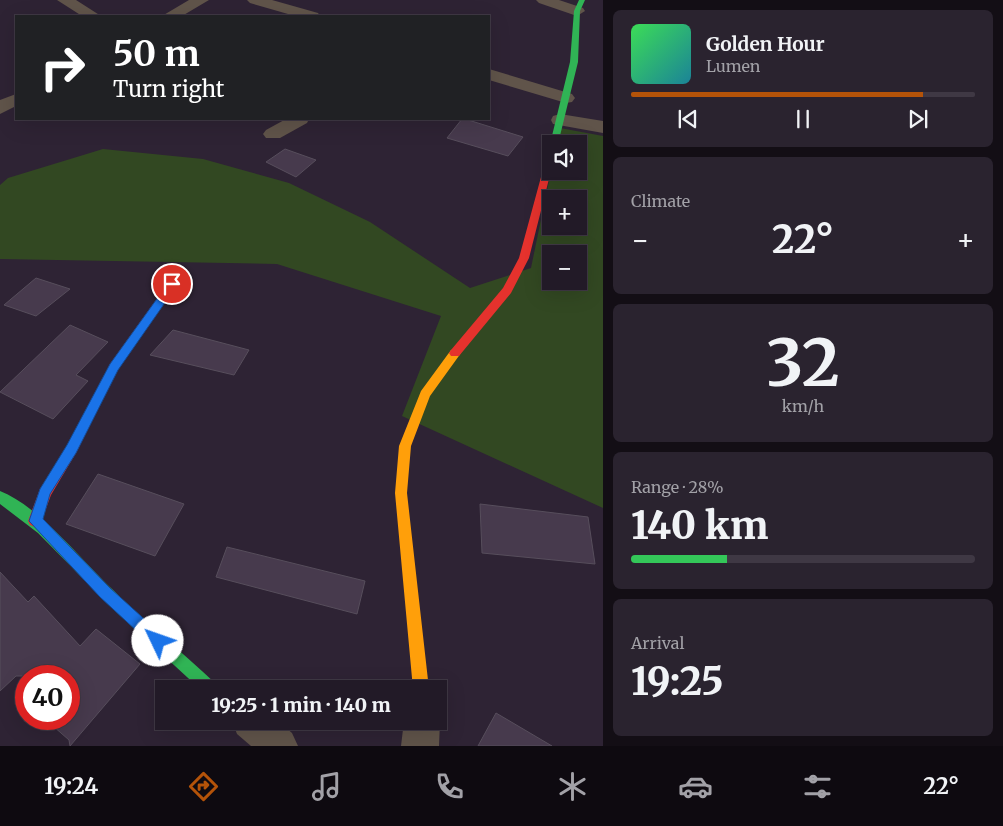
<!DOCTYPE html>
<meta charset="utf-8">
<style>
body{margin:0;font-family:Merriweather,serif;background:#2a232f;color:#f1f3f6;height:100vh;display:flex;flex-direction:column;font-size:19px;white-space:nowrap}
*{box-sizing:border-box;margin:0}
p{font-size:16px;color:#a2a1a7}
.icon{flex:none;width:28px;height:28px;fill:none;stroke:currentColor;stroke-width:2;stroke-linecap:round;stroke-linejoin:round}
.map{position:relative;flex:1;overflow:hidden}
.panel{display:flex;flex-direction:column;gap:10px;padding:10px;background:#130e15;width:400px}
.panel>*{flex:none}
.guide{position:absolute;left:15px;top:15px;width:475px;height:105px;border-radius:0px;box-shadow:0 5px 20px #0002,0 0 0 1px #3f3844;background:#202124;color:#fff;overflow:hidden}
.fabs{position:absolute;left:542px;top:135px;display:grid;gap:10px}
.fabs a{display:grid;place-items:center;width:45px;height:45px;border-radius:0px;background:#221a27;box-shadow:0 5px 20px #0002,0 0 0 1px #3f3844;font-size:25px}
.speed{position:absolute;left:15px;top:665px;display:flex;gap:10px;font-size:25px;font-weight:700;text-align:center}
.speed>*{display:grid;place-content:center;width:65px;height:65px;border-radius:50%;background:#221a27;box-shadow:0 5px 20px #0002,0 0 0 1px #3f3844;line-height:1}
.speed .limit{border:8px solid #d22;background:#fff;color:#111}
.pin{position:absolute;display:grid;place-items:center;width:42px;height:42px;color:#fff;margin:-21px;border:2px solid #fff;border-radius:50%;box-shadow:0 1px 5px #0007}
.me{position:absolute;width:55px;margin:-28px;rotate:312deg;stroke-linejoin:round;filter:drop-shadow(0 0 4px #0008)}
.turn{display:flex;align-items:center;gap:18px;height:105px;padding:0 15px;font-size:22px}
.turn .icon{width:65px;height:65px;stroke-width:2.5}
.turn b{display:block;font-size:35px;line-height:42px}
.big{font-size:38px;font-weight:800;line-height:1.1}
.panel .widget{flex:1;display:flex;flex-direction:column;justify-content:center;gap:8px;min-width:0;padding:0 18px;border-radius:8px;background:#2a232f}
.panel .dial{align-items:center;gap:0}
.dial b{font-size:65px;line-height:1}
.song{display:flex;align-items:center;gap:15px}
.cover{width:60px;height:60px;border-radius:8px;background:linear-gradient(135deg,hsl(130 70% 55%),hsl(190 70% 35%))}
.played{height:5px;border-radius:2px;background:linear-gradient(90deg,#b45309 85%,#3f3844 85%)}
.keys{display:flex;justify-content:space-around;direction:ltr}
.heat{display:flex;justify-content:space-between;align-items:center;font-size:28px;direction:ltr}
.charge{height:8px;border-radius:4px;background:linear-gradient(90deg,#34c759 28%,#3f3844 0)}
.trip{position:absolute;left:155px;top:680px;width:292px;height:50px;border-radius:0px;background:#221a27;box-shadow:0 5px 20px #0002,0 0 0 1px #3f3844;font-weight:800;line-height:50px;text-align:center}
.menu{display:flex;height:80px;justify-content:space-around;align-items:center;background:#0e0a10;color:#a2a1a7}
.menu .icon{width:35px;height:35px}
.menu .active{color:#b45309}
.menu b{font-size:22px;color:#f1f3f6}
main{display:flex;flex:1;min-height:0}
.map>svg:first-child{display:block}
.green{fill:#324822;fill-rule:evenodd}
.building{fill:#473a4d;stroke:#574e5c}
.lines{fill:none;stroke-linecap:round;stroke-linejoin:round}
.street{fill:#60544a;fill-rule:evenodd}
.fast{fill:#30b455;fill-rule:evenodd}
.slow{fill:#ff9f0a;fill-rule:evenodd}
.jam{fill:#e5322d;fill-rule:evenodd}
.route{fill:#1a73e8;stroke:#114b97}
</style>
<main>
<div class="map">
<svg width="603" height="746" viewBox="0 0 603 746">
<rect width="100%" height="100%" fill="#2e2334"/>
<path class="green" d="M560 128 603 136V508L402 416 441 316 277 264 0 259V185L8 178 103 149 203 159 289 183 370 222 470 288 531 268 551 171H579V144H557ZM551 199H579V226H551ZM551 254H579V281H551Z"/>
<g class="building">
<polygon points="462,119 465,119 523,137 508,156 447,138"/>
<polygon points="285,149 316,160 296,177 266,162"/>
<polygon points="36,278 70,289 36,316 4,305"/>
<polygon points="70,325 108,342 76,375 88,381 53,419 0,392"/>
<polygon points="173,330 249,350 234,375 150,355"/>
<polygon points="98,474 184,504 155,556 66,524"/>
<polygon points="480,504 588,517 595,564 482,553"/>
<polygon points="227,547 365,581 357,614 216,577"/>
<polygon points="0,572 28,602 34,596 80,646 96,629 140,664 70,746 69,740 45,719 69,719 69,676 16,676 0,691"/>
<polygon points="496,713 552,746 478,746"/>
</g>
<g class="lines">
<g class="street">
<polygon points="57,0 76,0 101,16 82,16"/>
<polygon points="189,0 209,0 182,16 162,16"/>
<polygon points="247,0 272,0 318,13 320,16 295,16 250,3"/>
<polygon points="536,0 559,0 583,8 585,11 577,16 539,3"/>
<polygon points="489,69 572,94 575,98 572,102 566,103 489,80"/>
<polygon points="16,94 16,106 0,114 0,100"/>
<polygon points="560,114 603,121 603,133 553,124 551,120 553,116"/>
<polygon points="286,119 309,119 307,123 280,138 266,138 263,134 266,130"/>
<polygon points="439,718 440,721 439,746 401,746 404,721 439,721"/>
<polygon points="232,721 278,721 292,733 298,746 251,746 237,734"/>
</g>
<g class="fast">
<polygon points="579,0 585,0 580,11 578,62 558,144 551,144 551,146 550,144 570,62 574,11"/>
<path d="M0 491C39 506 81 560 112 589 145 622 182 652 216 684L218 689H200L112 608 38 533 0 504Z"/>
</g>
<polygon class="slow" points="455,349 461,353 430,396 411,446 407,493 429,689 413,689 395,493 399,446 421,391 451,350"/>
<g class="jam">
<polygon points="551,152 551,171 529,258 511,293 459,356 451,356 449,353 451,350 503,288 519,258 547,155"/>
<polygon points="173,280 178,284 118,369 76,453 51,495 40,525 35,527 30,525 28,521 40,489 68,445 110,364 169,282"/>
</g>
</g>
<polygon class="route" points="172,281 178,284 118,370 76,453 50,494 43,519 110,588 163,636 166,641 163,646 158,648 153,646 100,597 29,521 40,489 67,445 110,364 169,282"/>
</svg>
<div class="fabs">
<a><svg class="icon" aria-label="sound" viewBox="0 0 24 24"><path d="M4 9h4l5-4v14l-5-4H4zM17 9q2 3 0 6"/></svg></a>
<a>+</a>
<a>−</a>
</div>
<div class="speed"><div class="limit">40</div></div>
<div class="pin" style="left:172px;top:284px;background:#d93025"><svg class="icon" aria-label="arrive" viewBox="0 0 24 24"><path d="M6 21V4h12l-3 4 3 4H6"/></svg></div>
<svg class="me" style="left:158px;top:641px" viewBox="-20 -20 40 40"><circle r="19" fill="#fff"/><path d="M0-13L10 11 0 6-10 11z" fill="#1a73e8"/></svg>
<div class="trip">19:25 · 1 min · 140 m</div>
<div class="guide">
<div class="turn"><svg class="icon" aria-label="right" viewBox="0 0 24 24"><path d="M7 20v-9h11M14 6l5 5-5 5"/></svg><div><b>50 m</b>Turn right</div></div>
</div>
</div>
<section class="panel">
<div class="widget">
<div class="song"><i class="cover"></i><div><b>Golden Hour</b><p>Lumen</p></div></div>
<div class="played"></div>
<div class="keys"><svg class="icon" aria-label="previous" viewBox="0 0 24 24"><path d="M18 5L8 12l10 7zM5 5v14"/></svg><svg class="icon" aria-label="pause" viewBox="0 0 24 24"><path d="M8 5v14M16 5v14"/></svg><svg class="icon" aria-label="next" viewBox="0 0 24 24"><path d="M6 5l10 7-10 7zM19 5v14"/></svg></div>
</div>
<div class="widget"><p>Climate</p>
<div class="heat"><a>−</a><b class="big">22°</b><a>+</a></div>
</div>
<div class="widget dial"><b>32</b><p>km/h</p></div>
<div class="widget"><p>Range · 28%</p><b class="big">140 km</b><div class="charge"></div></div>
<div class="widget"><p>Arrival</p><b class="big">19:25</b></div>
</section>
</main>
<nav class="menu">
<b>19:24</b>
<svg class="icon active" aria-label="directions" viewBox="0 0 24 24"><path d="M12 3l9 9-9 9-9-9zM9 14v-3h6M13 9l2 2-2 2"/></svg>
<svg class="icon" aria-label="music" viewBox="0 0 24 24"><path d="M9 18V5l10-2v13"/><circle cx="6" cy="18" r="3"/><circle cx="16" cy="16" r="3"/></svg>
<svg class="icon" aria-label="phone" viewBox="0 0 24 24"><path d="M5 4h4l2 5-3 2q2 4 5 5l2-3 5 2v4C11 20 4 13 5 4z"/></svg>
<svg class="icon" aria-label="climate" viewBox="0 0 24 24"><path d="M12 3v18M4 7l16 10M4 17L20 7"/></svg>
<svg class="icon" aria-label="car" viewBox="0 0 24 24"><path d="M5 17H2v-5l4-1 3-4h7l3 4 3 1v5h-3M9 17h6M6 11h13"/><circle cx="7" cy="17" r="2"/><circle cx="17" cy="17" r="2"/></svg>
<svg class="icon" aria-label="filters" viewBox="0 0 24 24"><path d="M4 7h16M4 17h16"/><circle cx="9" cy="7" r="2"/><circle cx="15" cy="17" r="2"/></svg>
<b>22°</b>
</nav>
